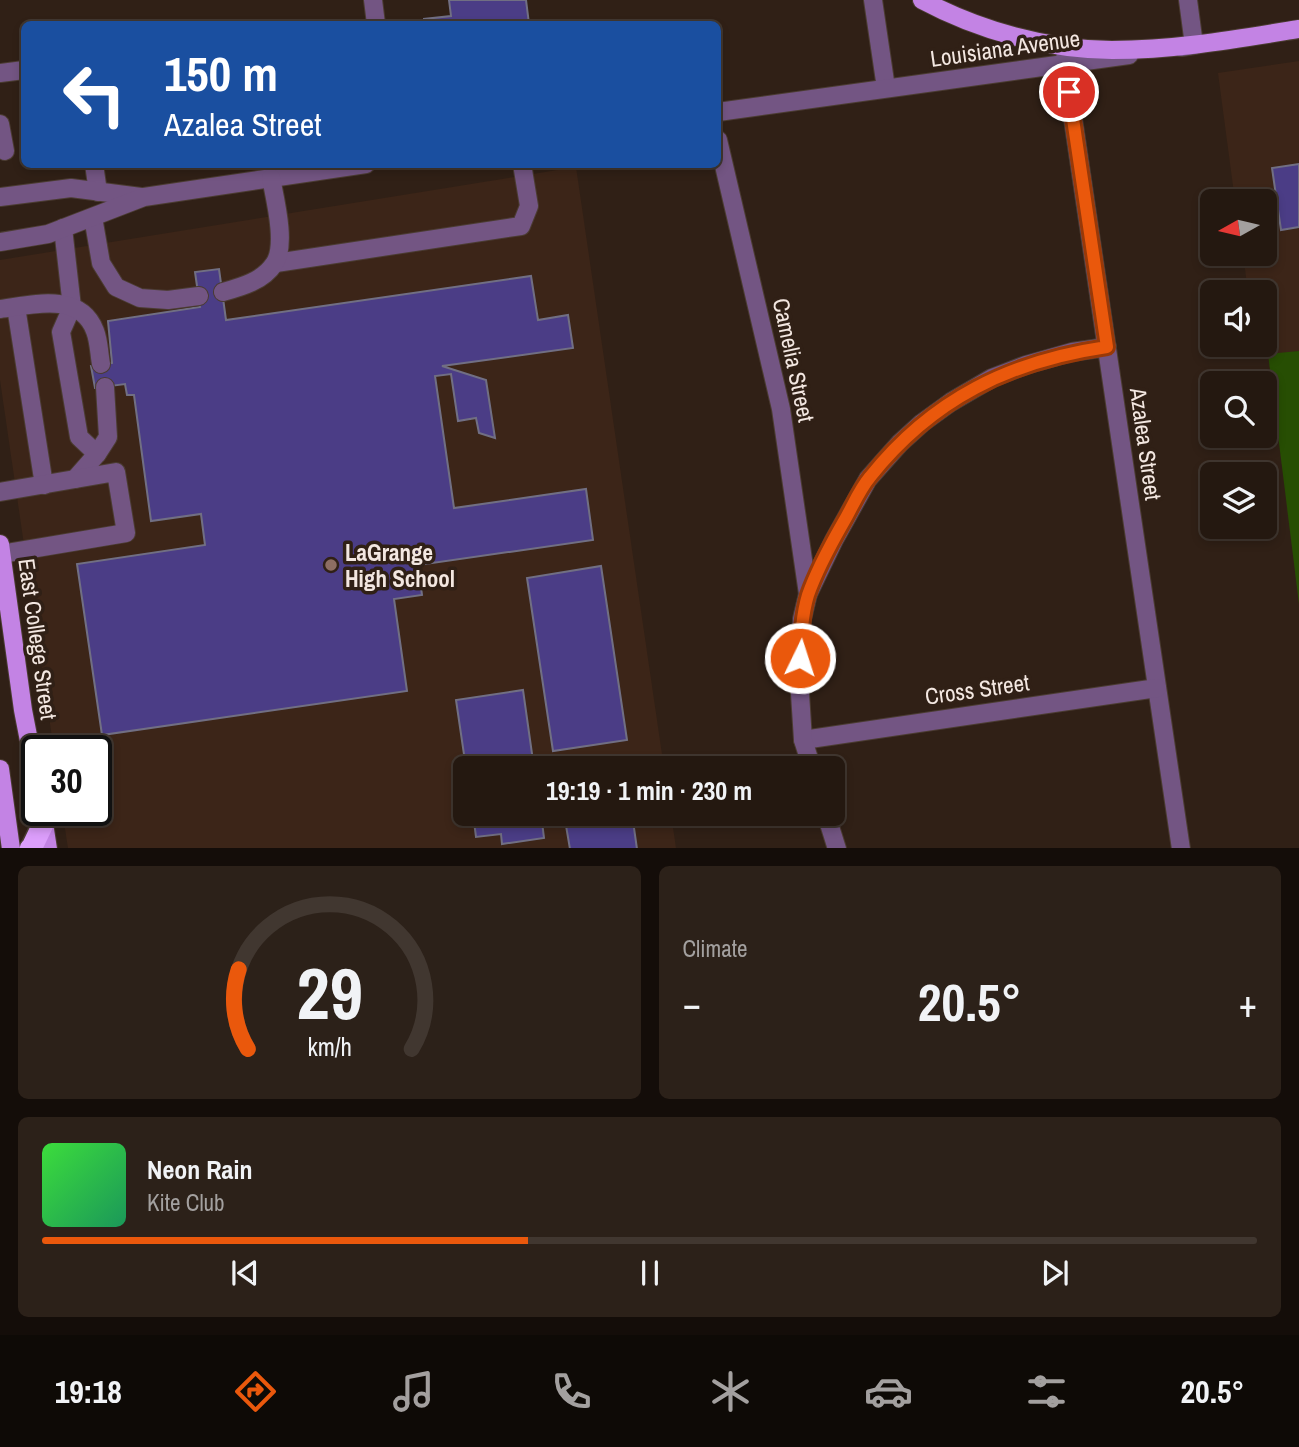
<!DOCTYPE html>
<meta charset="utf-8">
<style>
body{margin:0;font-family:"Archivo Narrow",sans-serif;background:#2c2119;color:#f1f3f6;height:100vh;display:flex;flex-direction:column;font-size:26px;white-space:nowrap}
*{box-sizing:border-box;margin:0}
p{font-size:23px;color:#a3a09f}
.icon{flex:none;width:38px;height:38px;fill:none;stroke:currentColor;stroke-width:2;stroke-linecap:round;stroke-linejoin:round}
.map{position:relative;height:848px;overflow:hidden}
.details{display:flex;flex-direction:column;gap:18px;padding:18px;background:#140d09;flex:1}
.details>*{flex:none}
.banner{position:absolute;left:21px;top:21px;width:700px;height:147px;border-radius:10px;box-shadow:0 4px 10px #0003,0 0 0 2px #413730;background:#1a4fa0;color:#fff;overflow:hidden}
.needle{width:46px;rotate:262deg}
.tools{position:absolute;left:1200px;top:189px;display:grid;gap:14px}
.tools a{display:grid;place-items:center;width:77px;height:77px;border-radius:10px;background:#241810;box-shadow:0 4px 10px #0003,0 0 0 2px #413730;font-size:35px}
.speed{position:absolute;left:21px;top:735px;display:flex;gap:14px;font-size:35px;font-weight:700;text-align:center}
.speed>*{display:grid;place-content:center;width:91px;height:91px;border-radius:50%;background:#241810;box-shadow:0 4px 10px #0003,0 0 0 2px #413730;line-height:1}
.speed .limit{border:4px solid #111;border-radius:10px;background:#fff;color:#111}
.pin{position:absolute;display:grid;place-items:center;width:60px;height:60px;color:#fff;margin:-30px;border:4px solid #fff;border-radius:50%;box-shadow:0 2px 7px #0007}
.me{position:absolute;width:77px;margin:-38px;rotate:4deg;stroke-linejoin:round;filter:drop-shadow(0 0 5px #0008)}
.turn{display:flex;align-items:center;gap:24px;height:147px;padding:0 28px;font-size:32px}
.turn .icon{width:91px;height:91px;stroke-width:2.5}
.turn b{display:block;font-size:49px;line-height:60px}
.big{font-size:52px;font-weight:700;line-height:1.1}
.details .tile{flex:1;display:flex;flex-direction:column;justify-content:center;gap:10px;min-width:0;padding:0 24px;border-radius:10px;background:#2c2119}
.details .dial{align-items:center;gap:0}
.dial svg{height:182px;overflow:visible;fill:none;stroke:#413730;stroke-width:7;stroke-linecap:round;text-anchor:middle}
.dial text{fill:#f1f3f6;stroke:none}
.song{display:flex;align-items:center;gap:21px}
.cover{width:84px;height:84px;border-radius:10px;background:linear-gradient(135deg,hsl(120 70% 55%),hsl(150 70% 35%))}
.played{height:7px;border-radius:4px;background:linear-gradient(90deg,#ea580c 40%,#413730 40%)}
.keys{display:flex;justify-content:space-around;direction:ltr}
.heat{display:flex;justify-content:space-between;align-items:center;font-size:38px;direction:ltr}
.details .tiles{flex:1;display:grid;gap:18px;grid-template-columns:1fr 1fr}
.tile:last-child{grid-column:span 2}
.trip{position:absolute;left:453px;top:756px;width:392px;height:70px;border-radius:10px;background:#241810;box-shadow:0 4px 10px #0003,0 0 0 2px #413730;font-weight:700;line-height:70px;text-align:center}
.menu{display:flex;height:112px;justify-content:space-around;align-items:center;background:#0e0a06;color:#a3a09f}
.menu .icon{width:49px;height:49px}
.menu .active{color:#ea580c}
.menu b{font-size:32px;color:#f1f3f6}
.map>svg:first-child{display:block}
.built{fill:#3c2518}
.green{fill:#274e03}
.building{fill:#4b3d86;stroke:#716f83;stroke-width:2}
.lines{fill:none;stroke-linecap:round;stroke-linejoin:round}
.minor-casing{stroke:#4b3c32;stroke-width:20}
.major-casing{stroke:#4b3c32;stroke-width:20}
.highway-casing{stroke:#4b3c32;stroke-width:24}
.minor{stroke:#735583;stroke-width:18}
.major{stroke:#c383e4;stroke-width:18}
.highway{stroke:#dc9efb;stroke-width:21}
.route-casing{stroke:#983908;stroke-width:18}
.route{stroke:#ea580c;stroke-width:12}
.education-dot{fill:#8d6e63;stroke:#302016;stroke-width:2.5}
.labels{text-anchor:middle;dominant-baseline:central;stroke-width:7;stroke-linejoin:round;paint-order:stroke}
.street-label{font-size:23px;fill:#f3e7e1;stroke:#302016}
.poi-label{font-size:23px;font-weight:bold;fill:#f3e7e1;stroke:#302016;text-anchor:start}
</style>
<div class="map">
<svg width="1299" height="849" viewBox="0 0 1299 849">
<rect width="100%" height="100%" fill="#302016"/>
<g class="built">
<polygon points="1299,61 1299,351 1257,357 1255,345 1265,345 1265,292 1248,292 1243,254 1265,254 1265,201 1235,201 1218,73"/>
<polygon points="576,167 664,768 466,768 466,814 671,814 676,848 68,848 62,810 96,810 96,751 54,751 0,380 0,260"/>
</g>
<polygon class="green" points="1299,351 1299,604 1268,354"/>
<g class="building">
<polygon points="449,0 526,0 529,24 424,24 424,19 451,16"/>
<polygon points="1299,164 1299,227 1281,230 1272,168"/>
<polygon points="219,269 226,320 531,276 538,320 568,315 573,348 442,366 486,380 495,438 479,433 476,418 458,421 451,374 435,376 454,508 586,489 593,540 418,565 422,595 394,599 407,691 102,735 77,564 205,545 201,514 151,521 134,395 127,395 125,384 95,388 91,366 112,363 108,321 200,307 195,272"/>
<polygon points="601,566 627,740 553,751 527,578"/>
<polygon points="523,690 534,768 466,768 456,700"/>
<polygon points="473,814 541,814 544,838 502,844 501,834 476,837"/>
<polygon points="564,814 632,814 637,849 570,849"/>
</g>
<g class="lines">
<g class="minor-casing">
<g id="minor">
<polyline points="373,0 376,24"/>
<polyline points="873,0 886,88"/>
<polyline points="1066,46 1065,65 1181,849"/>
<polyline points="1181,47 1194,45 1188,0"/>
<polyline points="0,73 24,70"/>
<polyline points="718,112 1129,55"/>
<polyline points="0,124 5,151"/>
<polyline points="718,140 781,409 808,594"/>
<polyline points="94,164 98,192"/>
<polyline points="0,197 71,188 141,197"/>
<polyline points="93,217 101,263 116,287 140,298 168,300 199,296"/>
<polyline points="63,228 72,307 61,332 79,437 97,454"/>
<polyline points="0,242 48,234 144,197 366,164"/>
<polyline points="276,263 521,226 529,206 522,164"/>
<path d="M223 292C241 287 263 281 274 264 287 246 275 199 271 178"/>
<polyline points="16,307 44,485"/>
<path d="M0 309C31 305 80 291 95 331 99 341 99 353 101 364"/>
<polyline points="75,479 97,454 108,437 105,387"/>
<polyline points="0,492 116,472 126,533 1,554"/>
<polyline points="803,740 1157,688"/>
<polyline points="812,768 803,740 799,678 802,619 808,594 834,540 868,479 900,443 922,423 951,402 992,378 1026,365 1072,352 1107,347"/>
<polyline points="826,814 837,849"/>
</g>
</g>
<g class="major-casing">
<g id="major">
<path d="M922 0C978 30 1048 50 1112 50 1175 50 1237 39 1299 29"/>
<polyline points="0,544 23,710 37,782"/>
<polyline points="0,769 11,849"/>
<polyline points="42,810 48,849"/>
</g>
</g>
<g class="highway-casing">
<polyline id="highway" points="30,849 32,847 44,822"/>
</g>
<use href="#minor" class="minor"/>
<use href="#major" class="major"/>
<use href="#highway" class="highway"/>
</g>
<g class="lines">
<g class="route-casing">
<path id="route" d="M800 658C801 637 802 615 808 595 816 572 831 544 843 523 852 508 859 490 870 477 932 399 1010 361 1107 347L1069 92"/>
</g>
<use href="#route" class="route"/>
</g>
<circle class="education-dot" cx="331" cy="565" r="7"/>
<g class="labels">
<g class="street-label">
<text transform="translate(1005 48) rotate(-8)">Louisiana Avenue</text>
<text transform="translate(794 360) rotate(78)">Camelia Street</text>
<text transform="translate(1146 444) rotate(82)">Azalea Street</text>
<text transform="translate(38 639) rotate(82)">East College Street</text>
<text transform="translate(977 689) rotate(-8)">Cross Street</text>
</g>
<g class="poi-label">
<text x="345" y="552">LaGrange<tspan x="345" dy="26">High School</tspan></text>
</g>
</g>
</svg>
<div class="tools">
<a><svg class="needle" viewBox="-14 -14 28 28"><path d="M0-13l5 13h-10z" fill="#e53935"/><path d="M0 13l5-13h-10z" fill="#a3a09f"/></svg></a>
<a><svg class="icon" aria-label="sound" viewBox="0 0 24 24"><path d="M4 9h4l5-4v14l-5-4H4zM17 9q2 3 0 6"/></svg></a>
<a><svg class="icon" aria-label="search" viewBox="0 0 24 24"><circle cx="10" cy="10" r="6"/><path d="M15 15l6 6"/></svg></a>
<a><svg class="icon" aria-label="layers" viewBox="0 0 24 24"><path d="M12 4l9 5-9 5-9-5zM3 14l9 5 9-5"/></svg></a>
</div>
<div class="speed"><div class="limit">30</div></div>
<div class="pin" style="left:1069px;top:92px;background:#d93025"><svg class="icon" aria-label="arrive" viewBox="0 0 24 24"><path d="M6 21V4h12l-3 4 3 4H6"/></svg></div>
<svg class="me" style="left:800px;top:658px" viewBox="-20 -20 40 40"><circle r="17" fill="#ea580c" stroke="#fff" stroke-width="3"/><path d="M0-11L8 9 0 5-8 9z" fill="#fff"/></svg>
<div class="trip">19:19 · 1 min · 230 m</div>
<div class="banner">
<div class="turn"><svg class="icon" aria-label="left" viewBox="0 0 24 24"><path d="M17 20v-9H6M10 6l-5 5 5 5"/></svg><div><b>150 m</b>Azalea Street</div></div>
</div>
</div>
<section class="details">
<div class="tiles">
<div class="tile dial"><svg viewBox="0 0 100 80">
<path d="M14 69A42 42 0 1 1 86 69"/>
<path d="M14 69A42 42 0 0 1 10 34" stroke="#ea580c"/>
<text x="50" y="56" font-size="32" font-weight="700">29</text>
<text x="50" y="72" font-size="11">km/h</text>
</svg></div>
<div class="tile"><p>Climate</p>
<div class="heat"><a>−</a><b class="big">20.5°</b><a>+</a></div>
</div>
<div class="tile">
<div class="song"><i class="cover"></i><div><b>Neon Rain</b><p>Kite Club</p></div></div>
<div class="played"></div>
<div class="keys"><svg class="icon" aria-label="previous" viewBox="0 0 24 24"><path d="M18 5L8 12l10 7zM5 5v14"/></svg><svg class="icon" aria-label="pause" viewBox="0 0 24 24"><path d="M8 5v14M16 5v14"/></svg><svg class="icon" aria-label="next" viewBox="0 0 24 24"><path d="M6 5l10 7-10 7zM19 5v14"/></svg></div>
</div>
</div>
</section>
<nav class="menu">
<b>19:18</b>
<svg class="icon active" aria-label="directions" viewBox="0 0 24 24"><path d="M12 3l9 9-9 9-9-9zM9 14v-3h6M13 9l2 2-2 2"/></svg>
<svg class="icon" aria-label="music" viewBox="0 0 24 24"><path d="M9 18V5l10-2v13"/><circle cx="6" cy="18" r="3"/><circle cx="16" cy="16" r="3"/></svg>
<svg class="icon" aria-label="phone" viewBox="0 0 24 24"><path d="M5 4h4l2 5-3 2q2 4 5 5l2-3 5 2v4C11 20 4 13 5 4z"/></svg>
<svg class="icon" aria-label="climate" viewBox="0 0 24 24"><path d="M12 3v18M4 7l16 10M4 17L20 7"/></svg>
<svg class="icon" aria-label="car" viewBox="0 0 24 24"><path d="M5 17H2v-5l4-1 3-4h7l3 4 3 1v5h-3M9 17h6M6 11h13"/><circle cx="7" cy="17" r="2"/><circle cx="17" cy="17" r="2"/></svg>
<svg class="icon" aria-label="filters" viewBox="0 0 24 24"><path d="M4 7h16M4 17h16"/><circle cx="9" cy="7" r="2"/><circle cx="15" cy="17" r="2"/></svg>
<b>20.5°</b>
</nav>
